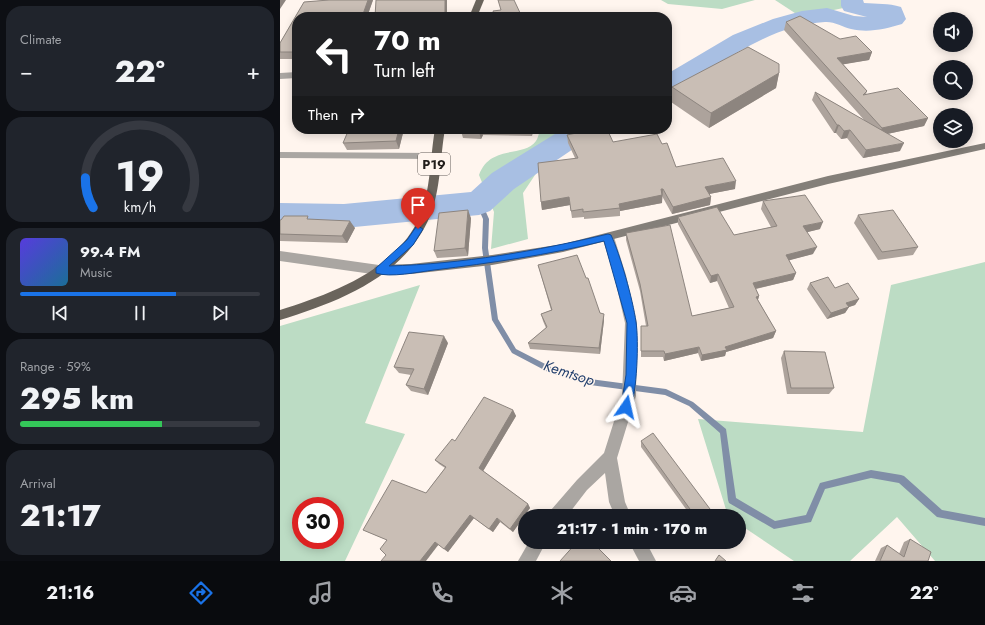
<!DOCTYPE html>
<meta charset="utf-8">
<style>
body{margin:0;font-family:Jost,sans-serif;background:#20242c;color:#f1f3f6;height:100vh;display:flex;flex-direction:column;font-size:15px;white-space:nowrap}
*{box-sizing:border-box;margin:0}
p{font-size:13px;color:#9ea1a6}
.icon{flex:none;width:22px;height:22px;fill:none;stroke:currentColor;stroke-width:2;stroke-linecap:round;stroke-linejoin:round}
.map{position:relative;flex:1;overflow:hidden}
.side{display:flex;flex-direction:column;gap:6px;padding:6px;background:#0d0f14;width:280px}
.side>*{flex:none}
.top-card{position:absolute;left:12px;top:12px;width:380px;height:122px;border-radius:16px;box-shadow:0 2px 10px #0003;background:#202124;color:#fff;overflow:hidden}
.controls{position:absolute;left:653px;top:12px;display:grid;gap:8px}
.controls a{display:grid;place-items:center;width:40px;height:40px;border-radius:50%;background:#171b24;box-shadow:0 2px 10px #0003;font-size:20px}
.speed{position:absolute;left:12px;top:497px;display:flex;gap:8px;font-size:20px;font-weight:700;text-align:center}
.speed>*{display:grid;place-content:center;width:52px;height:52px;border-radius:50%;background:#171b24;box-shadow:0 2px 10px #0003;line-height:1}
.speed .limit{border:6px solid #d22;background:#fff;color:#111}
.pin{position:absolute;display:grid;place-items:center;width:34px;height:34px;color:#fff;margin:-41px -17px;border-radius:50% 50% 50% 0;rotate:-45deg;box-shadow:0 0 4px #0007}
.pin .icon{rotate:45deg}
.me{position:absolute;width:44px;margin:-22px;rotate:11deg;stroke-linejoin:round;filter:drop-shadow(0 0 3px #0008)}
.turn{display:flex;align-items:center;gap:14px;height:84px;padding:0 16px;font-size:18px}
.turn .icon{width:52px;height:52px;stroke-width:2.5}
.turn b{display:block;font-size:28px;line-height:34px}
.then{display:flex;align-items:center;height:38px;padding:0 16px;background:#0003;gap:8px;font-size:15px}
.big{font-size:30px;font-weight:800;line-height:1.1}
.side .tile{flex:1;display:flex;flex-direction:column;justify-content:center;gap:6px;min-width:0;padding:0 14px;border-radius:16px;background:#20242c}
.side .dial{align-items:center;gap:0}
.dial svg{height:104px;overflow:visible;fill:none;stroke:#363941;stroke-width:7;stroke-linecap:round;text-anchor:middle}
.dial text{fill:#f1f3f6;stroke:none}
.song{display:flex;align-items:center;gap:12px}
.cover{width:48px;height:48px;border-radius:6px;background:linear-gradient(135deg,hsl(250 70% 55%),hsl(200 70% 35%))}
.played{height:4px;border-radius:2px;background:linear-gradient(90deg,#1a73e8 65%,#363941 65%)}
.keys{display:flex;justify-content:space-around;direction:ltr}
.heat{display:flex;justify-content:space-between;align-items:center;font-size:22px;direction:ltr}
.charge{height:6px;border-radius:3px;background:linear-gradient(90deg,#34c759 59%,#363941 0)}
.trip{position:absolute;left:238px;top:509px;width:228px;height:40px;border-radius:20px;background:#171b24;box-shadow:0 2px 10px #0003;font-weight:800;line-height:40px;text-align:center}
.tabs{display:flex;height:64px;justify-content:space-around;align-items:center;background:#090b0e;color:#9ea1a6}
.tabs .icon{width:28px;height:28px}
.tabs .active{color:#1a73e8}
.tabs b{font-size:18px;color:#f1f3f6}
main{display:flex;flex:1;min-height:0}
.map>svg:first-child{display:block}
.green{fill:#bcdcc4;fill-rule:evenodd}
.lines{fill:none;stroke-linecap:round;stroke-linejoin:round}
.stream{fill:#808ea7;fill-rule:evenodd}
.river{fill:#a8bfe3;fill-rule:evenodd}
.street{fill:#aaa6a2;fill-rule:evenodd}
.secondary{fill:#847f79;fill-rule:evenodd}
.primary{fill:#6a645c;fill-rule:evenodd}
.wall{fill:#ada39c}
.shaded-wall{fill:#8d857f}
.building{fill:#c9beb5;stroke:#8d857f}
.route{fill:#1a73e8;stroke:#114b97}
.labels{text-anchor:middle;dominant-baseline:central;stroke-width:3;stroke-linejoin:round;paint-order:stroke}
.shield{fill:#fff5ee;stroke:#645e5a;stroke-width:1}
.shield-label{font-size:13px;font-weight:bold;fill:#211d1a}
.water-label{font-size:15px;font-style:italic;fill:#223f6d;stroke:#fff5ee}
</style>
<main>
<section class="side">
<div class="tile"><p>Climate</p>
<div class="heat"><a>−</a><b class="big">22°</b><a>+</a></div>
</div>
<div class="tile dial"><svg viewBox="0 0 100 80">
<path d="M14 69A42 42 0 1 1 86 69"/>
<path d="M14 69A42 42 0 0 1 8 46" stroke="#1a73e8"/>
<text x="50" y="56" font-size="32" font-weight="700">19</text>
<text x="50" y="72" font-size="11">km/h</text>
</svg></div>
<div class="tile">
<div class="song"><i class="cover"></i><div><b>99.4 FM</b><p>Music</p></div></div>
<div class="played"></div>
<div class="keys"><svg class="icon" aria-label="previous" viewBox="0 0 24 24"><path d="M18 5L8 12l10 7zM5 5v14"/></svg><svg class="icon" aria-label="pause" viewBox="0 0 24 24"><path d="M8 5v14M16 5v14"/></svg><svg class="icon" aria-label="next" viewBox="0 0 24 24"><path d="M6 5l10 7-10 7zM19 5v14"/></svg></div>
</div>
<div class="tile"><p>Range · 59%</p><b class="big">295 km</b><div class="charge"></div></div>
<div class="tile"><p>Arrival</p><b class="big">21:17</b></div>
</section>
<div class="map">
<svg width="705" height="561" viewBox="0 0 705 561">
<rect width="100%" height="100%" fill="#fff5ee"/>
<g class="green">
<polygon points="381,0 475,0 442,9 388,4"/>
<polygon points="495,0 566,0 568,7 521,17"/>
<path d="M260 129H343L309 133 288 139 259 169 243 193 248 239 211 249 214 212 199 175C210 144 244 158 256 141 258 138 259 133 260 129Z"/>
<polygon points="705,262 705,561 655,561 617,517 570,561 514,561 459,524 459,516 448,516 418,419 583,432 611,285"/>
<path d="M140 285 85 423 125 434 65 561H0V326ZM21 506H55V540H21Z"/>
</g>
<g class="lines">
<polygon class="stream" points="199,201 202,203 209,219 208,248 218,319 236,349 273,368 310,379 386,389 413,402 446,429 456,498 495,521 526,515 540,483 591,470 621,475 624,476 662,510 705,518 705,526 657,517 619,483 591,478 545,489 531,522 494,529 449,503 448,500 440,433 409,406 385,395 310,385 270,373 232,353 212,320 202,248 203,219 196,203"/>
<g class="river">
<path d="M561 0H583L584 3C597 4 608 3 621 7L626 19 622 24C605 29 589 33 571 29 563 27 553 21 545 22 490 25 441 63 396 91L387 93V74L453 35 493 19 522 11 547 8 574 16 587 17 564 11 561 6Z"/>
<polygon points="283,129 322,129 318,135 302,143 234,189 210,211 199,215 64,228 0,227 0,203 64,204 191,192 212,173"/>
</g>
<g class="street">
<polygon points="17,72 17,78 0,79 0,73"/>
<polygon points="0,152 155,153 160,156 155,159 0,158"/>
<polygon points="328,233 332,234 334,237 346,275 357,323 356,396 337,458 345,502 351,516 335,516 329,502 325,473 307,490 287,516 269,516 271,510 297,480 324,453 342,396 345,323 334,275 322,237 324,234"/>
<polygon points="0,251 99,265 103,267 105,270 103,273 99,275 0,261"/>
<polygon points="249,542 266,542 256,561 238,561"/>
<polygon points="349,542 366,542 376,561 359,561"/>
</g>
<polygon class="secondary" points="705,143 705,149 548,184 283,252 212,265 131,274 99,275 95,273 93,270 95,267 99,265 131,264 212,255 283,244 548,176"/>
<g class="primary">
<polygon points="196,0 204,0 197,17 189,17"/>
<path d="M155 129H165C160 157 161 189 150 216 125 277 58 302 0 320V310C51 294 117 270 140 216 151 189 150 157 155 129Z"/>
</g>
</g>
<g class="wall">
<polygon points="49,0 93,0 87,17 17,17 17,59 0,59 0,43 24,2"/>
<polygon points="506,22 560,39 592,52 589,60 563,64 587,91 586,94 648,118 644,126 607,134 620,151 583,158 567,138 561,139 556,133 554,133 532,100 535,92 585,121 504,30"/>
<polygon points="499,73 496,88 429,128 391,102 392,87"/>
<polygon points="124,129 119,149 67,150 63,143"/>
<polygon points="182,129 253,129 252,136 203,135 201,139 183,138 181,131"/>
<polygon points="287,135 333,142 382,144 396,167 455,189 429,194 431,197 430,205 392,214 382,196 382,203 340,211 340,216 304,219 304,217 292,218 290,205 262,210 261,202 295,158 288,143"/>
<polygon points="483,201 540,229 527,232 533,254 509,260 516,273 513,280 476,289 479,296 478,300 496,331 493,338 446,352 445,356 421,361 418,353 384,361 383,357 361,357 361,326 366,326 360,291 346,240 346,233 412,316 449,308 437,281 430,283 398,224 398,217 454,235 491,227 481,209"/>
<polygon points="578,215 638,247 633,255 598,260 574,223"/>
<polygon points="191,218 188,256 157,258 154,251"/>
<polygon points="30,219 75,228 67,243 0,241 0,220"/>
<polygon points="258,265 306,278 320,313 324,320 320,354 250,349 248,343 266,328 263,321 261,314 271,310"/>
<polygon points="530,283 555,288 579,299 575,305 569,307 565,313 547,319 527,289"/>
<polygon points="168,343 148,395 131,391 126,385 131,375 119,373 114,367"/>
<polygon points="504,351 554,388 549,394 507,394 501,358"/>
<polygon points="233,410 236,416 203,471 248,504 250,508 233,532 220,522 213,532 194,518 168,552 159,545 106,555 107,540 83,530 146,493 165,468 159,464 155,460 175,441"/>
<polygon points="361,441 431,516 411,516 361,447"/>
<polygon points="630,539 648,561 595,561 601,548 607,545 619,554 624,542"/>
</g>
<g class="shaded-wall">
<polygon points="0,0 6,0 0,9"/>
<polygon points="88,0 93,0 87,17 82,17"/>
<rect x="165" y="0" width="2" height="17"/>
<polygon points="592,52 589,60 554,66 557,58"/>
<polygon points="499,73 496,88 429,128 431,113"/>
<polygon points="648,118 644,126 598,136 602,128"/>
<polygon points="557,125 559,125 556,133 554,133"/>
<polygon points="119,129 124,129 119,149 116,141"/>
<polygon points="200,129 201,129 203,135 201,139 199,132"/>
<polygon points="251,129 253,129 252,136"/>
<polygon points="570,130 567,138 561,139 564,131"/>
<polygon points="624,143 620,151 583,158 586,150"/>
<polygon points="456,181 455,189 424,195 425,187"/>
<polygon points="383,189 382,203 340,211 339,204"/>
<polygon points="289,197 290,205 262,210 261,202"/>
<polygon points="431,197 430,205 392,214 393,207"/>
<polygon points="188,210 191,218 188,256 185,248"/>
<polygon points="70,221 75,228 67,243 62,236"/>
<polygon points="543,222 540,229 520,234 523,226"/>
<polygon points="537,247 533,254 503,262 506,255"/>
<polygon points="516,273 513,280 470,290 473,283"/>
<polygon points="438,274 437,281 430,283 431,276"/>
<polygon points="479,296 477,303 476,297"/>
<polygon points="579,299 575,305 569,307 565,313 547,319 551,313 566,303"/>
<polygon points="324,314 324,320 320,354 319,348"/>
<polygon points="496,331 493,338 446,352 445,356 421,361 422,355 445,347"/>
<polygon points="164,336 168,343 148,395 144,389"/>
<polygon points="419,347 418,353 384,361 385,354"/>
<polygon points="233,410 236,416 202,473 199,468"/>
<polygon points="248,504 250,508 233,532 230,529"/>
<polygon points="190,515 194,518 168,552 164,549"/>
<polygon points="217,518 220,522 213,532 209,529"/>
<polygon points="155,542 159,544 146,561 139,561"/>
</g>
<g class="building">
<polygon points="49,0 88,0 82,17 17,17 17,52 0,52 0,43 24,2"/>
<polygon points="96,0 165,0 165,17 95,17"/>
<polygon points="218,0 234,0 242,17 215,17 213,11 221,10"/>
<polygon points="520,16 560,39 576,36 592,52 557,58 587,91 583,95 618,88 648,118 602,128 506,22"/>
<polygon points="468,47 499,64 499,73 431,113 392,87"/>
<polygon points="535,92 624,143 586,150 570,130 564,131 559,125 557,125"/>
<polygon points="69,129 119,129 116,141 63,143"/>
<polygon points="182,129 200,129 199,132 181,131"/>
<polygon points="315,129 327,129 333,142 377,134 382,144 387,143 396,167 443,158 456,181 425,187 431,197 393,207 383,189 381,189 382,195 339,204 340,208 303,212 303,209 291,211 289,197 261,202 258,163 298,158 287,135"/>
<polygon points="525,195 543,222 523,226 537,247 506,255 516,273 473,283 479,296 476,297 496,331 445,347 447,350 422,355 419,347 385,354 384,351 361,351 361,326 368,326 360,284 346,233 390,225 412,316 454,307 438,274 431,276 398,217 437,207 454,235 497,226 483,201"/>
<polygon points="188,210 185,248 154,251 159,213"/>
<polygon points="613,210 638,247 602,252 578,215"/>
<polygon points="4,216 28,216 27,219 70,221 62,236 0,234 0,220 1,220"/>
<polygon points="297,255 306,278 308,278 320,313 324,314 319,348 248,343 267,327 261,314 272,310 258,265"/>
<polygon points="548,277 555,288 568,283 579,299 566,303 569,307 551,313 530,283"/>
<polygon points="129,332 164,336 144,389 126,385 134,369 114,367"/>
<polygon points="504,351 545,352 554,388 511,388"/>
<polygon points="204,397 233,410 199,468 248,504 230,529 217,518 209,529 190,515 164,549 155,542 140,561 101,561 106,555 100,549 107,540 83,530 112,480 146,493 166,467 155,460 172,439 175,441"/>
<polygon points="373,433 433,513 429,516 415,516 361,441"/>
<polygon points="630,539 651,552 648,561 600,561 607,545 624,557"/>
<polygon points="297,542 312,542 331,561 280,561"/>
<polygon points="439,555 446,561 435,561"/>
</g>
<path class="route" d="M138 226 143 229 133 245 109 266C182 264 257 251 328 234L331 235C340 254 353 300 356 322 359 341 357 393 350 410L346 412 342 410 341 407 346 375 347 323 324 241C268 255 211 263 154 270 138 272 110 278 96 273V268L127 240 136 227Z"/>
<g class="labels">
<rect class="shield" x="138" y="153" width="32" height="22" rx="3"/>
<g class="shield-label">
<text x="154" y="164">P19</text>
</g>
<g class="water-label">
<text transform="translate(289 373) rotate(18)">Kemtsop</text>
</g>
</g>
</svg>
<div class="controls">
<a><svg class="icon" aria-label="sound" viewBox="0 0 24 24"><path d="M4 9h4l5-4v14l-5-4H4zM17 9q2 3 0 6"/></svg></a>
<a><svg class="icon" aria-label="search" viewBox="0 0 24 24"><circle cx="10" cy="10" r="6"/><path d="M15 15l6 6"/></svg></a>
<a><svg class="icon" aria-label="layers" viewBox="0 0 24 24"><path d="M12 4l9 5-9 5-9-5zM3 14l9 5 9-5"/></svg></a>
</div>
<div class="speed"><div class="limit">30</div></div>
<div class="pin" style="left:138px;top:229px;background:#d93025"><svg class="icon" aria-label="arrive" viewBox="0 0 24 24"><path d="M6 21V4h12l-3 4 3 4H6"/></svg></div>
<svg class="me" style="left:346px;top:407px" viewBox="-20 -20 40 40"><path d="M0-17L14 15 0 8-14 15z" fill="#1a73e8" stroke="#fff" stroke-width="4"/></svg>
<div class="trip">21:17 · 1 min · 170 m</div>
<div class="top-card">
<div class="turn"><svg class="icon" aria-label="left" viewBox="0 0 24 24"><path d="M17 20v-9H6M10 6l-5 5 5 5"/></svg><div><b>70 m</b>Turn left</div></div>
<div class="then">Then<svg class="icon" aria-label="right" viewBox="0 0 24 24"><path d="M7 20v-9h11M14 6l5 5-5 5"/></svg></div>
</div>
</div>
</main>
<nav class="tabs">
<b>21:16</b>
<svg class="icon active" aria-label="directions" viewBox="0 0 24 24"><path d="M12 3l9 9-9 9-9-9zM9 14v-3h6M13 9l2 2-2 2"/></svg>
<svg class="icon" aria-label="music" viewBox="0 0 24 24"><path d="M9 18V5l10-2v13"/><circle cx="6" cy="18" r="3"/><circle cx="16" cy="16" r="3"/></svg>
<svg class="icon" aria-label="phone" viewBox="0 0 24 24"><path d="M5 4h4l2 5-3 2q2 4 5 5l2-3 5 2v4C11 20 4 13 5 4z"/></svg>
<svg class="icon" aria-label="climate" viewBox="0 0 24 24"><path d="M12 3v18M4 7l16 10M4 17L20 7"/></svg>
<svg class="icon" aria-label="car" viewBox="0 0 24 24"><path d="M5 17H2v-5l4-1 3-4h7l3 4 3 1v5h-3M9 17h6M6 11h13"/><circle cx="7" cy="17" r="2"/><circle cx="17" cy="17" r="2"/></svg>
<svg class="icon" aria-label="filters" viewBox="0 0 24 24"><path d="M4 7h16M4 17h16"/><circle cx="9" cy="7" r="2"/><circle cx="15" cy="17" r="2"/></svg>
<b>22°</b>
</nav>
